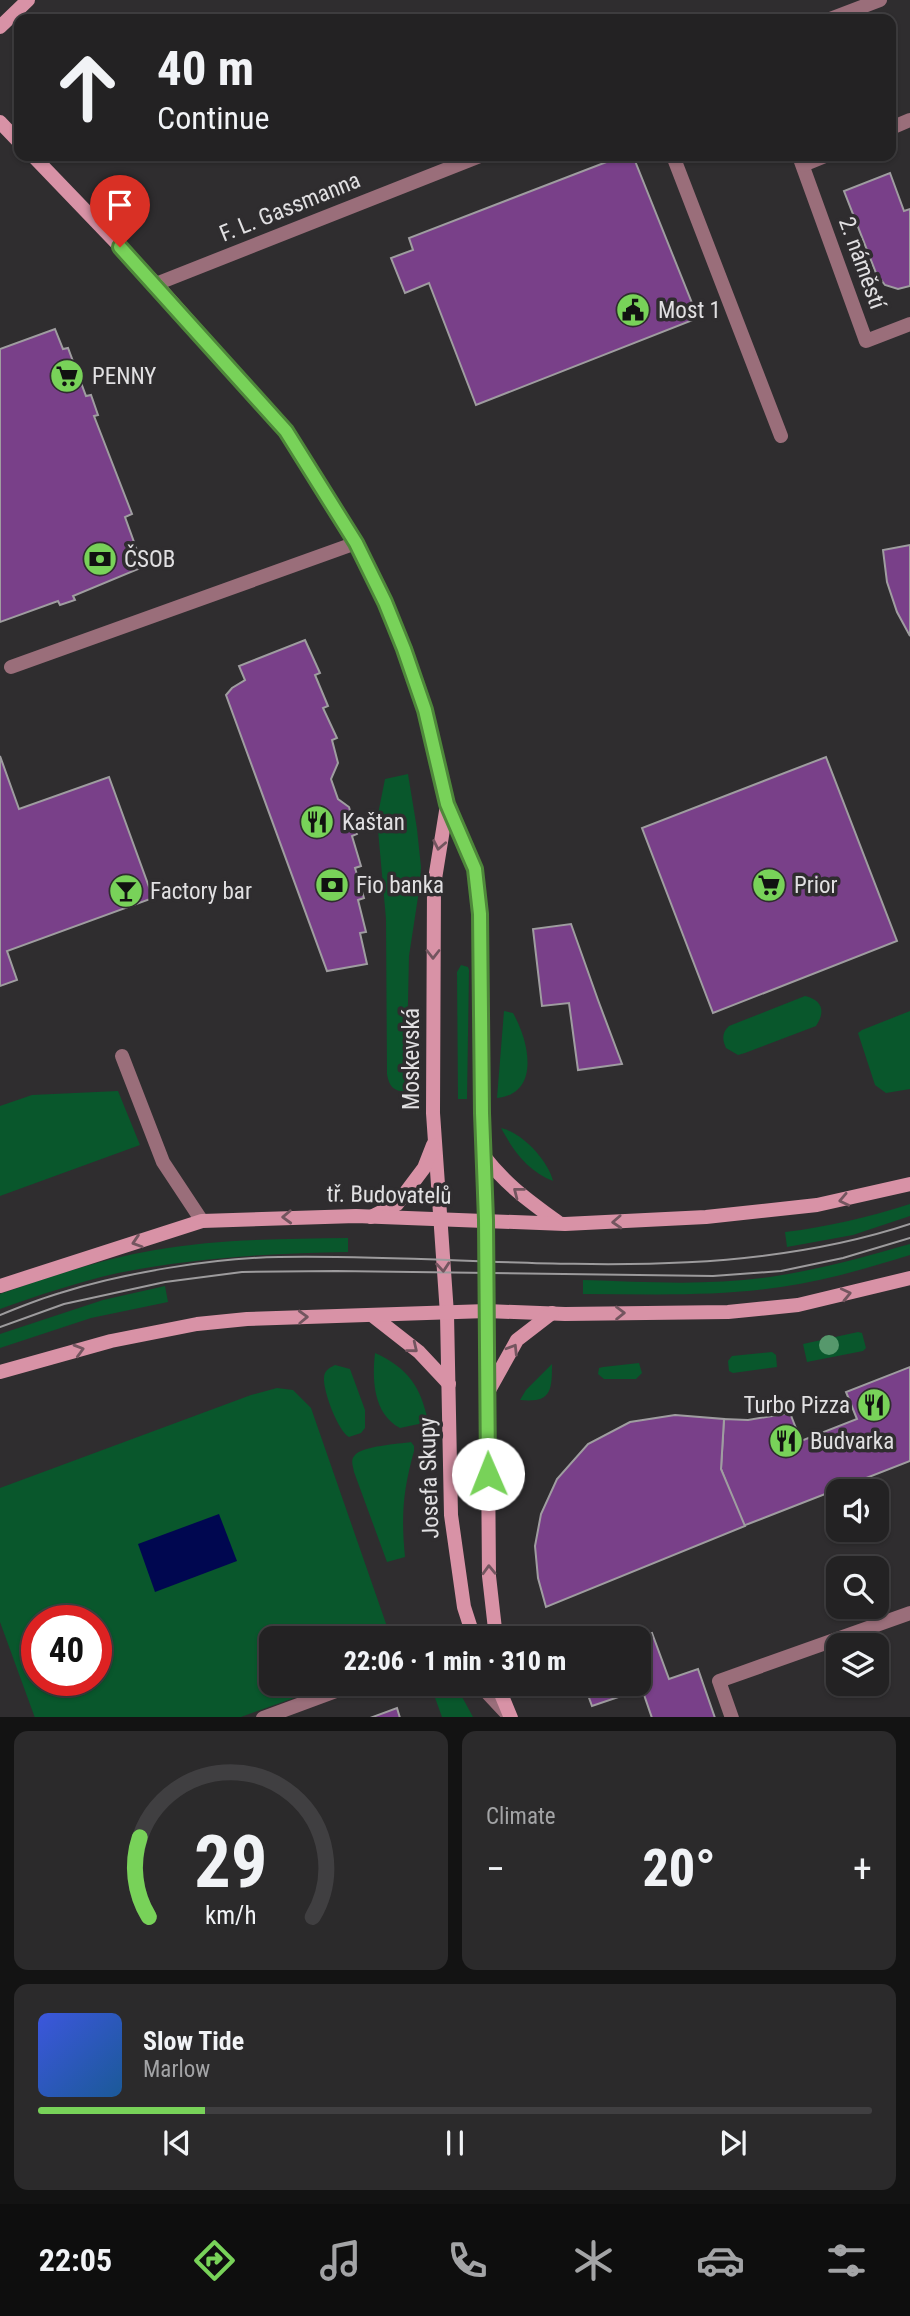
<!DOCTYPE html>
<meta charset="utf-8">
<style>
body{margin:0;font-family:"Roboto Condensed",sans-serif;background:#2b2a2b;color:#f1f3f6;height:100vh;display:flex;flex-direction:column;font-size:26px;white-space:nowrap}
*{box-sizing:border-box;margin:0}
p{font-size:23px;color:#a3a4a6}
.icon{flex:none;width:38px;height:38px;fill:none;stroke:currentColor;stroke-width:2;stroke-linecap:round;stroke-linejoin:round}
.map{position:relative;height:1717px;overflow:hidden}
.sheet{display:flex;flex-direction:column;gap:14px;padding:14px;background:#131313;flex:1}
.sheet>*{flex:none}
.guide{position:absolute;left:14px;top:14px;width:882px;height:147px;border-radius:14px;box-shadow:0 2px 5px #0004,0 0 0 2px #403f41;background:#232223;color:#f1f3f6;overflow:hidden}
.buttons{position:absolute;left:826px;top:1479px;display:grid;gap:14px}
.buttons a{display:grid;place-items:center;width:63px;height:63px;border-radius:14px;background:#232223;box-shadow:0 2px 5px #0004,0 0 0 2px #403f41;font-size:35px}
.speed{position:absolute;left:21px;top:1605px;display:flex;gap:14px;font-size:35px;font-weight:700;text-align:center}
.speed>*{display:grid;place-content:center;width:91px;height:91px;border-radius:50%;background:#232223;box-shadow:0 2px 5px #0004,0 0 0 2px #403f41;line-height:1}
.speed .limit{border:10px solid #d22;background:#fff;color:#111}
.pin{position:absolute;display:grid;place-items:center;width:60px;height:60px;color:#fff;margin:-72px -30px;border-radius:50% 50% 50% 0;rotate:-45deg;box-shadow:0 0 7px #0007}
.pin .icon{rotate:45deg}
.me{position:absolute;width:77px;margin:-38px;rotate:359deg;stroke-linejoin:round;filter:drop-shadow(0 0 5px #0008)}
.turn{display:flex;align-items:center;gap:24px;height:147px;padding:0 28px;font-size:32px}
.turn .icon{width:91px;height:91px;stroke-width:2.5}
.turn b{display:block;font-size:49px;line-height:60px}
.big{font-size:52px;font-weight:800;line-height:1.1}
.sheet .widget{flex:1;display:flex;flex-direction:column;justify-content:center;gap:10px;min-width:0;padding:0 24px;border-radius:14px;background:#2b2a2b}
.sheet .dial{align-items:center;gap:0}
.dial svg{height:182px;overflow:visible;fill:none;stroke:#403f41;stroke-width:7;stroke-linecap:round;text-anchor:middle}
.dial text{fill:#f1f3f6;stroke:none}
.song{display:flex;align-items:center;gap:21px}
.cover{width:84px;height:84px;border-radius:10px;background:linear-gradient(135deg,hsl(230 70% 55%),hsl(210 70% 35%))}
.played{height:7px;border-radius:4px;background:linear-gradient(90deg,#78d259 20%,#403f41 20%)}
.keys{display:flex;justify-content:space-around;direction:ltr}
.heat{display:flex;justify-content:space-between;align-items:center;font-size:38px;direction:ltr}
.sheet .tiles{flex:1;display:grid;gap:14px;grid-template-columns:1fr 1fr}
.widget:last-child{grid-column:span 2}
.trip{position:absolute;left:259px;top:1626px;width:392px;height:70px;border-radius:14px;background:#232223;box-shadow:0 2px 5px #0004,0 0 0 2px #403f41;font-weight:800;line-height:70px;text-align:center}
.tab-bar{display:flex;height:112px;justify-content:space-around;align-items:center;background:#0e0e0e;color:#a3a4a6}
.tab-bar .icon{width:49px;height:49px}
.tab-bar .selected{color:#78d259}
.tab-bar b{font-size:32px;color:#f1f3f6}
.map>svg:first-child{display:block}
.green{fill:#09572c;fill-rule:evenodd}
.water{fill:#000750}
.building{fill:#794089;stroke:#9f9da0;stroke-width:2}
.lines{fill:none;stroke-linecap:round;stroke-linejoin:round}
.lane{stroke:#9a6e7a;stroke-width:14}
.street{stroke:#9a6e7a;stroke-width:14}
.secondary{stroke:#d892a6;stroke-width:14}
.tram{stroke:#9d9b9d;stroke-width:2}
.tree{fill:#56986c}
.oneway{stroke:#73555f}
.route-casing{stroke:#4e883a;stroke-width:18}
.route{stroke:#78d259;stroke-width:12}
.labels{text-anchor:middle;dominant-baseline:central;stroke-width:7;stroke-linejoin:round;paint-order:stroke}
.street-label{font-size:23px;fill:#e1e0e2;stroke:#2f2d2f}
.poi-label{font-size:23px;fill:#e1e0e2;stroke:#2f2d2f;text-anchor:start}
</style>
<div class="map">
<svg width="910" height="1718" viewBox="0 0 910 1718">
<rect width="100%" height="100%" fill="#2f2d2f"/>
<g class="green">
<path d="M408 774 417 829 421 867 420 884 409 956 406 1092C393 1091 389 1086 387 1074L386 919 377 819 385 779Z"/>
<polygon points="461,965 468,967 469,970 467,1099 458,1099 457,972"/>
<path d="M805 996C822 1000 826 1011 816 1026L745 1053 738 1055 726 1048C722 1040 722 1032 729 1026Z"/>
<path d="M504 1011 513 1013C529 1041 541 1093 497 1098Z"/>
<polygon points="910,1011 910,1089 886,1093 875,1085 858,1033 862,1030"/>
<polygon points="118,1091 140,1145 0,1196 0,1106 32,1095"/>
<path d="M501 1128C523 1133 548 1161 553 1181 528 1171 514 1152 501 1128Z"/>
<path d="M910 1204V1216L853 1235 787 1247 785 1232C828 1227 869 1217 910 1204Z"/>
<path d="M348 1238V1252C271 1253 194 1258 118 1273 78 1282 39 1295 0 1309V1294C51 1276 102 1259 155 1250 219 1239 283 1239 348 1238Z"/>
<path d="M910 1244V1255C867 1268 825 1281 781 1287 716 1297 649 1294 583 1294V1280C645 1282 709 1286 770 1277 818 1270 864 1257 910 1244Z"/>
<polygon points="165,1286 168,1302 91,1318 0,1348 0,1334 103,1300"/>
<polygon points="858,1332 862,1333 866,1348 863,1351 807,1362 803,1344"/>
<polygon points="772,1352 776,1355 777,1367 733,1373 729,1371 728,1361 732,1356"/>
<path d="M375 1353C408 1368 421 1387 428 1422L400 1428C373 1414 372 1379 375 1353Z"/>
<polygon points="639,1363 642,1373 636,1379 604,1379 598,1374 599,1368 603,1367"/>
<path d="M552 1364C552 1391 551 1403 520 1400L526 1390Z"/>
<path d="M335 1365 350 1369 365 1410V1428L361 1433 349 1437C338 1431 323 1391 324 1378 324 1371 329 1368 335 1365Z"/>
<path d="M277 1388 293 1390 311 1408 391 1638H271V1684H333L241 1717 35 1718 0 1622V1488L251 1395ZM37 1620H96V1680H37Z"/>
<path d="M411 1442 414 1446V1451C403 1491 401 1515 405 1557L387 1562 354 1472C353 1466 350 1460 355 1455 362 1446 399 1444 411 1442Z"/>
<polygon points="430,1684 455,1684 473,1717 442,1717"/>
</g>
<polygon class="water" points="219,1514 237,1561 155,1592 138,1544"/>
<g class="building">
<polygon points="622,156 633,156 698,318 476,405 429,283 405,293 391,258 413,250 409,238"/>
<polygon points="890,173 904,211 910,209 910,286 898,289 885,285 876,273 844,191"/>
<polygon points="55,329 63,349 68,348 86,396 91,395 98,415 94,416 132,514 125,517 143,567 73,596 75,600 60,605 58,601 0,622 0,349"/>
<polygon points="910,545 910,636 897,612 887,582 883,550"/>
<polygon points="305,640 320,673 315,675 328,706 323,708 337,738 332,740 338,763 331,779 338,799 349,807 357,834 352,836 361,866 355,868 364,898 358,900 366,932 360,933 367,964 327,971 226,695 232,688 245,680 239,666"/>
<polygon points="0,756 19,809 109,777 153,898 7,951 17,980 0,986"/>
<polygon points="826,757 897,941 713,1013 642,828"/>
<polygon points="571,924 598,1000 622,1064 578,1070 569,1003 542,1006 533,929"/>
<polygon points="910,1367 910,1461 743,1526 721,1469 724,1419 748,1420 790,1413 801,1441 857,1419 846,1392"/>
<polygon points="675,1415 724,1419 721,1469 745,1526 546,1607 538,1578 535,1546 541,1514 557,1479 588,1444 630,1422"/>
<polygon points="652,1633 669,1679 698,1669 715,1718 652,1718 642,1689 592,1706 584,1684 639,1684 638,1638"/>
<polygon points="397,1708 400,1718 370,1718"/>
</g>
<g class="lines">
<g class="lane">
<polyline points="673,156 781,436"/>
<polyline points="11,667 356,543"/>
<polyline points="122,1056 163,1162 202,1221"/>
<polyline points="732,1718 719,1681 910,1613"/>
</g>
<g class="street">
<polyline points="830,19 880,0"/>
<polyline points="891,128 910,120"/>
<polyline points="799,156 866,341 910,324"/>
<polyline points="803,165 825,156"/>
<polyline points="156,284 480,156"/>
<polyline points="479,1684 509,1716"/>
<polyline points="263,1718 355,1684"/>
</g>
<g class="secondary">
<polyline points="0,27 28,0"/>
<polyline points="0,122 19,142"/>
<polyline points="33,156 156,284 286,431 356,543 385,602 404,649 425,710 447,805 476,869 480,914 482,1113 486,1220 489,1576 496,1638"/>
<polyline points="447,805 434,885 433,1113 447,1314 451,1515 464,1607 474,1638"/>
<path d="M483 1155C507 1186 528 1200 559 1223"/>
<polyline points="371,1217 397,1204 424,1168 433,1145"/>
<polyline points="0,1286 202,1221 356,1216 565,1224 706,1217 817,1205 910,1184"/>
<polyline points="373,1316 419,1352 449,1384"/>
<polyline points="0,1372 111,1341 197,1324 247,1319 487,1311 565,1314 728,1312 798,1305 910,1278"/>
<polyline points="488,1392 517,1340 552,1313"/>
<polyline points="497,1684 511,1718"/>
</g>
<g class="tram">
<path d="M0 1315C20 1307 39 1299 60 1293 123 1273 213 1258 279 1257 488 1253 707 1291 910 1224"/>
<polyline points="0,1327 64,1304 165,1282 242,1272 336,1271 713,1276 781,1271 843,1258 910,1238"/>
</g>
</g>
<circle class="tree" cx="829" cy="1345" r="10"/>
<defs><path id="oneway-chevron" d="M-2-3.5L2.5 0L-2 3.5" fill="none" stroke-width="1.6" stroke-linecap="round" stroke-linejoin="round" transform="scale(1.75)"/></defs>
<g class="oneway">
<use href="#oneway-chevron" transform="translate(439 845) rotate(101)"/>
<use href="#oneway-chevron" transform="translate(433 954) rotate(90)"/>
<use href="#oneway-chevron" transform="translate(518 1192) rotate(-142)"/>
<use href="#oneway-chevron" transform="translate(844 1200) rotate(168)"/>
<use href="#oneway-chevron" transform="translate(287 1217) rotate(178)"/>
<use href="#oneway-chevron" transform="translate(617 1222) rotate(177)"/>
<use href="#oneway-chevron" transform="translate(137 1242) rotate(162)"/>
<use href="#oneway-chevron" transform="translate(443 1267) rotate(85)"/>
<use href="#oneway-chevron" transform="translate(846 1294) rotate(-13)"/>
<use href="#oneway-chevron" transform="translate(620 1313) rotate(-1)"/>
<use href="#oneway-chevron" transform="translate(303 1317) rotate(-2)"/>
<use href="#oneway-chevron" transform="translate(413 1348) rotate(39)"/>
<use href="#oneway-chevron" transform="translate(513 1349) rotate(-58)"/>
<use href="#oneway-chevron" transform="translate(79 1350) rotate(-16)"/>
<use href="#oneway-chevron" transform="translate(489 1570) rotate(-92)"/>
</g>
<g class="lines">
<g class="route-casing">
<polyline id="route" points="120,247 286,431 356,543 385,602 404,649 425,710 447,804 475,869 480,914 482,1113 486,1220 488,1474"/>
</g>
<use href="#route" class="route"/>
</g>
<defs>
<g id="civic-disc" transform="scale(1.75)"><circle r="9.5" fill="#78d259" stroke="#2f2d2f"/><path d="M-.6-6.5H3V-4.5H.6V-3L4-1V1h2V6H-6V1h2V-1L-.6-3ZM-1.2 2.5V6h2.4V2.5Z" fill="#111"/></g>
<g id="supermarket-disc" transform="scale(1.75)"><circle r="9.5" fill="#78d259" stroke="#2f2d2f"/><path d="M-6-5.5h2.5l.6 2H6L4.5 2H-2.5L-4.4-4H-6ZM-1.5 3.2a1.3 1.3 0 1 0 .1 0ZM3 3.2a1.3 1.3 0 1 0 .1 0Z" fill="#111"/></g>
<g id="bank-disc" transform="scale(1.75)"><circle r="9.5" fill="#78d259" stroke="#2f2d2f"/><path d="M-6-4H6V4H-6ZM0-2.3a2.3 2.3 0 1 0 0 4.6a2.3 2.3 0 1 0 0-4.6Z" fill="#111"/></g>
<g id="restaurant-disc" transform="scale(1.75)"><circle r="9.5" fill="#78d259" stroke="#2f2d2f"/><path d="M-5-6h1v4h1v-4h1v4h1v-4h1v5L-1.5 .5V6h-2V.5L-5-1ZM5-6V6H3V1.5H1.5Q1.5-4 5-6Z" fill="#111"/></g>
<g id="bar-disc" transform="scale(1.75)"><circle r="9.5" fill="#78d259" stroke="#2f2d2f"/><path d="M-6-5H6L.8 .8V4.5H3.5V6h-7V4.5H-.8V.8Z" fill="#111"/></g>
</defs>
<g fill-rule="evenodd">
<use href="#civic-disc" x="633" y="310"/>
<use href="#supermarket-disc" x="67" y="376"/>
<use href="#bank-disc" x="100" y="559"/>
<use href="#restaurant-disc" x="317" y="822"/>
<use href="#bank-disc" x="332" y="885"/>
<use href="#supermarket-disc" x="769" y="885"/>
<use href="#bar-disc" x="126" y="891"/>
<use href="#restaurant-disc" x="874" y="1405"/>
<use href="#restaurant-disc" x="786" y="1441"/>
</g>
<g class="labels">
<g class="street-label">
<text transform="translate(290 207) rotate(-22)">F. L. Gassmanna</text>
<text transform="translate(862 263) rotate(70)">2. náměstí</text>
<text transform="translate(411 1059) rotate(-90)">Moskevská</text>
<text transform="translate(389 1195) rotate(1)">tř. Budovatelů</text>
<text transform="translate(429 1478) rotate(-92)">Josefa Skupy</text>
</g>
<g class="poi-label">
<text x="658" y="310">Most 1</text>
<text x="92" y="376">PENNY</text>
<text x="124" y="559">ČSOB</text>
<text x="342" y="822">Kaštan</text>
<text x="356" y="885">Fio banka</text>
<text x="794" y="885">Prior</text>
<text x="150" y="891">Factory bar</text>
<text x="850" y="1405" text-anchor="end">Turbo Pizza</text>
<text x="810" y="1441">Budvarka</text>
</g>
</g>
</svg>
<div class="buttons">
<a><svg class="icon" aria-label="sound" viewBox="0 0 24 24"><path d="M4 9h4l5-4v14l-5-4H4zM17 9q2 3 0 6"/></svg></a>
<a><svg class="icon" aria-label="search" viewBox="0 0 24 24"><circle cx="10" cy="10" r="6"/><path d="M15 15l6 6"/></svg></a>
<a><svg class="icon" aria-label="layers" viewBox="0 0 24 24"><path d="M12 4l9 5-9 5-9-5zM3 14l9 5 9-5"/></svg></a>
</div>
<div class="speed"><div class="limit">40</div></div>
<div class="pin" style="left:120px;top:247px;background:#d93025"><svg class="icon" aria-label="arrive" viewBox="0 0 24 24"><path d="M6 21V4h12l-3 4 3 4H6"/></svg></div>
<svg class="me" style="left:488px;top:1474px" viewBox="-20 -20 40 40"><circle r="19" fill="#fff"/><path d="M0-13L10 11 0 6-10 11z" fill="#78d259"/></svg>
<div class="trip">22:06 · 1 min · 310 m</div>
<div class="guide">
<div class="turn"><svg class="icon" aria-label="ahead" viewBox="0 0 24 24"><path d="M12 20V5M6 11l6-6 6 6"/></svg><div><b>40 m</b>Continue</div></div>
</div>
</div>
<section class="sheet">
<div class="tiles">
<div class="widget dial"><svg viewBox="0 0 100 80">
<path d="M14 69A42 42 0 1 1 86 69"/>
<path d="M14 69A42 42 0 0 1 10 34" stroke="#78d259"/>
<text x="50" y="56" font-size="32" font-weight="700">29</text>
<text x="50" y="72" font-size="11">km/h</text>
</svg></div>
<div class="widget"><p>Climate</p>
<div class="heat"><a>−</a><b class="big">20°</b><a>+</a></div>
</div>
<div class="widget">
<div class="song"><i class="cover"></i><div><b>Slow Tide</b><p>Marlow</p></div></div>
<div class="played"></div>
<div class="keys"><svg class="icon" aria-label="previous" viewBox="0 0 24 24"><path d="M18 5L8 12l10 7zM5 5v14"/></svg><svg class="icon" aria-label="pause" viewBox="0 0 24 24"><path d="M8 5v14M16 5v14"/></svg><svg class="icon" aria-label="next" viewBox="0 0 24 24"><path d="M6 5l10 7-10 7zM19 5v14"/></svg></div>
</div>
</div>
</section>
<nav class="tab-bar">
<b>22:05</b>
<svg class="icon selected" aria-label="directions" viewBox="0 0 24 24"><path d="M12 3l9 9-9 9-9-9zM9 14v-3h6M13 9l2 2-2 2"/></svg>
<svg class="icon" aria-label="music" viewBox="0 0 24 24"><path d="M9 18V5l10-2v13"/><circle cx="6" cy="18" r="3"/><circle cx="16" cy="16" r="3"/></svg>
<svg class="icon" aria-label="phone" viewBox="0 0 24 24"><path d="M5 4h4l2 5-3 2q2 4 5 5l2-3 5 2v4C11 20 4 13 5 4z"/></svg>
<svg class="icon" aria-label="climate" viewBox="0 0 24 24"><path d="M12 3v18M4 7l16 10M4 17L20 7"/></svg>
<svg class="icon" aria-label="car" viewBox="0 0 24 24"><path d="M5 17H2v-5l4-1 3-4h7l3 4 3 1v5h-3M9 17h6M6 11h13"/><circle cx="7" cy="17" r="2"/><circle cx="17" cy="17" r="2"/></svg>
<svg class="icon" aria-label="filters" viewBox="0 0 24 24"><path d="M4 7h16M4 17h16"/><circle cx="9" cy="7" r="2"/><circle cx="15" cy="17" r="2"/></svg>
</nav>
